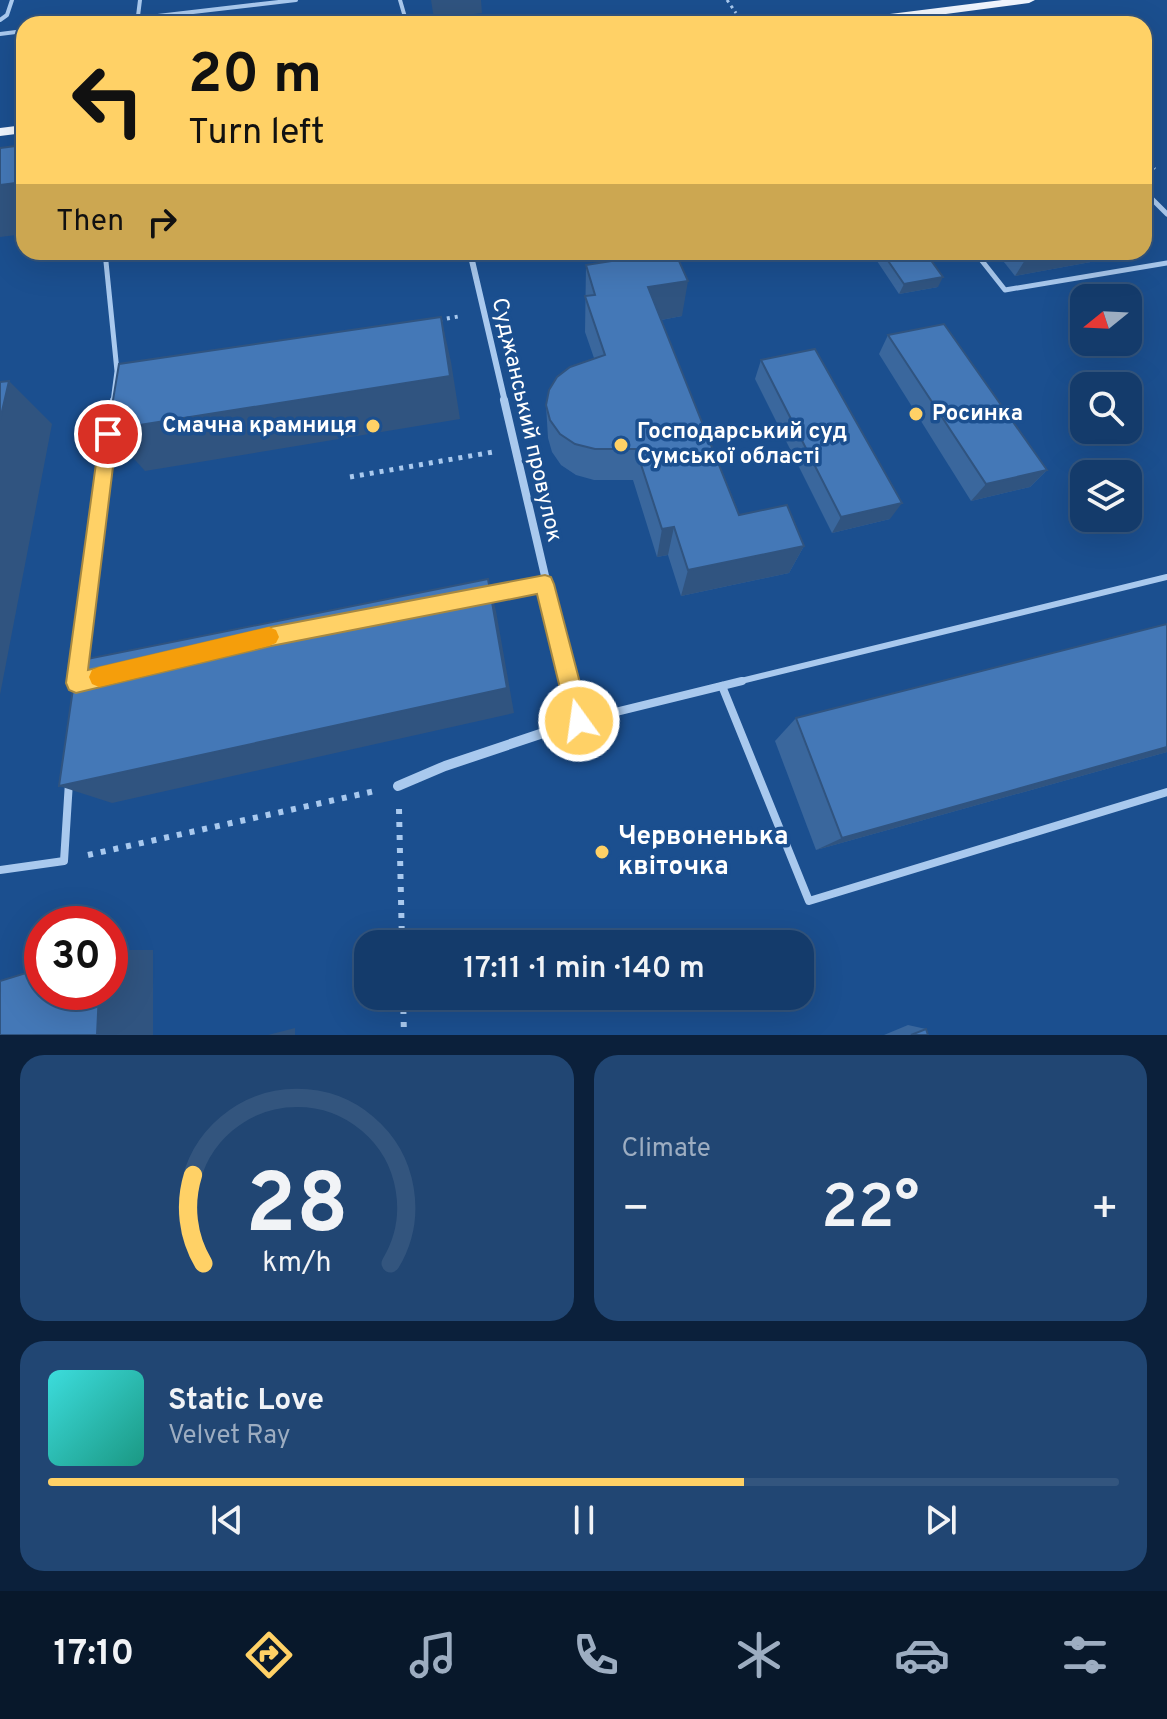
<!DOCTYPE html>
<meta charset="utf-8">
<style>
body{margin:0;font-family:Overpass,sans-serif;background:#214673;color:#f1f3f6;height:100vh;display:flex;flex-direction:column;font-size:30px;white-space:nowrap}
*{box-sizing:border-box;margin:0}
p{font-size:26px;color:#9dadc1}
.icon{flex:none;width:44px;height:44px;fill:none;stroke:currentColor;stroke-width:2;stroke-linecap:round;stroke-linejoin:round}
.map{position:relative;height:1035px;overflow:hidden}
.drawer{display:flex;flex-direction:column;gap:20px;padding:20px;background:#0b203b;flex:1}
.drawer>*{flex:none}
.banner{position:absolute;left:16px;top:16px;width:1136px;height:244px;border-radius:24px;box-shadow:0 8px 32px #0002,0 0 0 2px #33557e;background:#ffd166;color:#111;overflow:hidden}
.needle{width:52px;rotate:252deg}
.tools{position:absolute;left:1070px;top:284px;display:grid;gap:16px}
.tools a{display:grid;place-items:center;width:72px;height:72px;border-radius:16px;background:#143b6b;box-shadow:0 8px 32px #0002,0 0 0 2px #33557e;font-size:40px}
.speed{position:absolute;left:24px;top:906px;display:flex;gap:16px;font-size:40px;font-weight:700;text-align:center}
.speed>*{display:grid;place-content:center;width:104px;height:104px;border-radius:50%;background:#143b6b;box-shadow:0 8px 32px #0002,0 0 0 2px #33557e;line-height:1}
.speed .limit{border:12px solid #d22;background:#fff;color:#111}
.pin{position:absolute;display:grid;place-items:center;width:68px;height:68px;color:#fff;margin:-34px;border:4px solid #fff;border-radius:50%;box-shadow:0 2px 8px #0007}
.me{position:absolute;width:88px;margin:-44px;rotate:346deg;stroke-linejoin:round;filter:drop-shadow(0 0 6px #0008)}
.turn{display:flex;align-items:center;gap:28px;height:168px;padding:0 40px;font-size:36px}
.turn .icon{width:104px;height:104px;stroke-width:2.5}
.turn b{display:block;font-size:56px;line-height:68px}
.then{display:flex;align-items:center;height:76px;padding:0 40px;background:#0003;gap:16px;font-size:30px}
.big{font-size:60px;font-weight:600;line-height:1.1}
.drawer .widget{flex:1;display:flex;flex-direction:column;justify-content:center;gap:12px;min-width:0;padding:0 28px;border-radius:24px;background:#214673}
.drawer .dial{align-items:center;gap:0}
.dial svg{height:208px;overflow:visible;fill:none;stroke:#33557e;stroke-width:7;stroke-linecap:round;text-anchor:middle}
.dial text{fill:#f1f3f6;stroke:none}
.song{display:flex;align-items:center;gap:24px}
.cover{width:96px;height:96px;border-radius:12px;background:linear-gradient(135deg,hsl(180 70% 55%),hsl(170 70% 35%))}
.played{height:8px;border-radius:4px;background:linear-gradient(90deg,#ffd166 65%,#33557e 65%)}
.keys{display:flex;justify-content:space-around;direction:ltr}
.heat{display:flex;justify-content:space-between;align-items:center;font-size:44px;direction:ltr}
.drawer .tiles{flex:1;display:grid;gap:20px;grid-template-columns:1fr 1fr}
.widget:last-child{grid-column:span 2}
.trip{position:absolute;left:354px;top:930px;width:460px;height:80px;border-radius:24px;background:#143b6b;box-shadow:0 8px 32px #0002,0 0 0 2px #33557e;font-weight:600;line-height:80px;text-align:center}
.tab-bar{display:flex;height:128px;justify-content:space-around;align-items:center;background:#08182b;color:#9dadc1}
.tab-bar .icon{width:56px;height:56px}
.tab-bar .current{color:#ffd166}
.tab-bar b{font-size:36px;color:#f1f3f6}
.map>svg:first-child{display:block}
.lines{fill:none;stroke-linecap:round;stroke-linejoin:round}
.path-far3{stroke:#a9c9ee;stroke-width:3;stroke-dasharray:3 4;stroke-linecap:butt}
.path-far2{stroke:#a9c9ee;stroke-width:4;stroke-dasharray:3 5;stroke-linecap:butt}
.path-far1{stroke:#a9c9ee;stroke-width:5;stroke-dasharray:4 6;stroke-linecap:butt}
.path{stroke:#a9c9ee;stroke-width:6;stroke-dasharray:5 8;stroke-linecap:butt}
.lane-far3{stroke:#a9c9ee;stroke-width:4}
.lane-far2{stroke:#a9c9ee;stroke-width:5}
.lane-far1{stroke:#a9c9ee;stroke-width:6}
.lane{stroke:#a9c9ee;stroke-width:8}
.street-far2{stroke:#a9c9ee;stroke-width:6}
.street-far1{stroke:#a9c9ee;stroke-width:8}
.street{stroke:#a9c9ee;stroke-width:10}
.primary{fill:#f0f6ff;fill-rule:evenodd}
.wall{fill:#3a679d}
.shaded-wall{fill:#305480}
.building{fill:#4478b7;stroke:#305480;stroke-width:2}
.route{fill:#ffd166;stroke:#a68842;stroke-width:2}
.slow{fill:#f59e0b}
.poi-dot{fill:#ffd166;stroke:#1b4f8f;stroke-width:3}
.labels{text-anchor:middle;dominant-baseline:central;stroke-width:7;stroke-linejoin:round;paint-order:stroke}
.poi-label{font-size:22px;font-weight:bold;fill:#fff;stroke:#1b4f8f;text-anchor:start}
.street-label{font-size:22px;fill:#fff;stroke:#1b4f8f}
.near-poi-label{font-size:26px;font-weight:bold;fill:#fff;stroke:#1b4f8f;text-anchor:start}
</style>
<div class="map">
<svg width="1167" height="1035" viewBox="0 0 1167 1035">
<rect width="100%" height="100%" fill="#1b4f8f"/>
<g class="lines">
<g class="path-far3">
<polyline points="727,0 736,13"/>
<polyline points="1144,159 1155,169"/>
</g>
<polyline class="path-far2" points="439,320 461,316"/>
<polyline class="path-far1" points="350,477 493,452"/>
<g class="path">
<polyline points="399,809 402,944"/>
<polyline points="88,855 375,791"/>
<polyline points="403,996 404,1035"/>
</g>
<g class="lane-far3">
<polyline points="400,0 407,24"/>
<polyline points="0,20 7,15 12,0"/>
<polyline points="89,24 296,0"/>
<polyline points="137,24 140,0"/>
<polyline points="0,34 24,31"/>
</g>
<g class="lane-far2">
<polyline points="1144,191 1167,214"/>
<polyline points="105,252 117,371 113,402"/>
<polyline points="975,252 1005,290 1167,263"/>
</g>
<g class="lane-far1">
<polyline points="112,409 113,400"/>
<polyline points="486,595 545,584"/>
<polyline points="78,667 110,424"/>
<polyline points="733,683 1167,577"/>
</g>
<g class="lane">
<polyline points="722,686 809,901 1167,792"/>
<polyline points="579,721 742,681"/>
<polyline points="0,870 64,861 69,782"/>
</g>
<polyline class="street-far2" points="470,252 505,402"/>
<polyline class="street-far1" points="504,400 570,683"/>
<polyline class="street" points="398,786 445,766 579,721 570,681"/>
<g class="primary">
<polygon points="1002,0 1035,0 1029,3 870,24 836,24 842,20"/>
<polygon points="24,125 24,133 0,136 0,128"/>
</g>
</g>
<g class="wall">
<polygon points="871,252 925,252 938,287 899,294"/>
<polygon points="996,252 1122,252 1118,257 1015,276"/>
<polygon points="586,265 682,316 661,320 739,515 804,546 789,573 681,596 668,555 657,557 633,480 594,480 576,475 561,465 552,452 548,438 546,405 594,358 585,332"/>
<polygon points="888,335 1047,470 1030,487 971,501 879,354"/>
<polygon points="761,360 890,519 832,533 755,379"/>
<polygon points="1167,624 1167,752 816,850 775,741 796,718"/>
<polygon points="908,1025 926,1029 928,1035 884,1035"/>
</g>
<g class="shaded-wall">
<polygon points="431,0 481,0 482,13 434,19"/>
<polygon points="24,182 24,234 0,237 0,185"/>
<polygon points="1030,252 1122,252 1118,257 1015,276"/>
<polygon points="943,277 938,287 899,294 904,284"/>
<polygon points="688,281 682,316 645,323 648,287"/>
<polygon points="441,317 451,362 460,419 145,471 108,430"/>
<polygon points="9,381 52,424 0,695 0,420"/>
<polygon points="1047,470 1030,487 971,501 986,484"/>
<polygon points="902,503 890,519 832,533 841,517"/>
<polygon points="674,527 668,555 657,557 662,529"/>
<polygon points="804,546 789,573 681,596 688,570"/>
<polygon points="488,579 496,611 514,713 112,803 59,786"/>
<polygon points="1167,747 1167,752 816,850 842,838"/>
<polygon points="110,950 153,950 153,1035 97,1035 99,992 110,992"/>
<polygon points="295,1028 295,1035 268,1035"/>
</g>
<g class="building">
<polygon points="24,145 24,182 0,185 0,148"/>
<polygon points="669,252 675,252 688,281 648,287 739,515 787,505 804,546 688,570 674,527 662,529 636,449 595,449 575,444 560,434 550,420 546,405 549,390 557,377 570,367 605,355 585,296 595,295 586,265"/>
<polygon points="882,252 925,252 943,277 904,284"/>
<polygon points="441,317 450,376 108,430 119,364"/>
<polygon points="944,324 1047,470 986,484 888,335"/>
<polygon points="815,349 902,503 841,517 761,360"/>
<polygon points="9,381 0,420 0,382"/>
<polygon points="488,579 507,688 59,786 77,661"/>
<polygon points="1167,624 1167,747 842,838 796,718"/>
<polygon points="42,968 42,992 99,992 97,1035 0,1035 0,981"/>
<polygon points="926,1029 928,1035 911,1035"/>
</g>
<polygon class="route" points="108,427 117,434 88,670 271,627 545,575 551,577 554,584 590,721 587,729 579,732 571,729 568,721 537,594 271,646 76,693 69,690 66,683 100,434"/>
<polygon class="slow" points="269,627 276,630 279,637 276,643 269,646 99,687 92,684 89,677 92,670 99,667"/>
<g class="poi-dot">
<circle cx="916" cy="414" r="8"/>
<circle cx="373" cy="426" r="8"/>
<circle cx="621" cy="445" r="8"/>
<circle cx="602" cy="852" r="8"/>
</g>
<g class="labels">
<g class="poi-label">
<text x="932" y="414">Росинка</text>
<text x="357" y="426" text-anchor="end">Смачна крамниця</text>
<text x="637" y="432">Господарський суд<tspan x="637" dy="25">Сумської області</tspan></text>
</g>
<g class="street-label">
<text transform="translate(526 420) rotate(77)">Суджанський провулок</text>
</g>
<g class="near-poi-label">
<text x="618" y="837">Червоненька<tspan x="618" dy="30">квіточка</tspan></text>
</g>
</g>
</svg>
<div class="tools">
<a><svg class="needle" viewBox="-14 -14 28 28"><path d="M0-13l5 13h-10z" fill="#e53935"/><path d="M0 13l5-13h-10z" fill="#9dadc1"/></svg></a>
<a><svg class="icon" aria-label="search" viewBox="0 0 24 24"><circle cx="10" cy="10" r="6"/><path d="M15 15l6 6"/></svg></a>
<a><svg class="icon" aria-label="layers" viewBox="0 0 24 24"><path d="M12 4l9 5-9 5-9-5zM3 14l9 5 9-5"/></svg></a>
</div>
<div class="speed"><div class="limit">30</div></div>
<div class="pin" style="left:108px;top:434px;background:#d93025"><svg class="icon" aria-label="arrive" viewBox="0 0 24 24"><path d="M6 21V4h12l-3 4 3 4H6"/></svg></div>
<svg class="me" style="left:579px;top:721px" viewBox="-20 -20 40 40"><circle r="17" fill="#ffd166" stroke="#fff" stroke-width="3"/><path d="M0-11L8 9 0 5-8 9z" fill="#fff"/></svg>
<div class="trip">17:11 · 1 min · 140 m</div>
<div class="banner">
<div class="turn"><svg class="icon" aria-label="left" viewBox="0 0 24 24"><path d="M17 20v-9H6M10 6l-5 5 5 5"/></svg><div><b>20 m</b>Turn left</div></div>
<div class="then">Then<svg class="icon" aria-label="right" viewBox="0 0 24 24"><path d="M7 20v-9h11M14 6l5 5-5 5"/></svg></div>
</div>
</div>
<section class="drawer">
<div class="tiles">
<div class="widget dial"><svg viewBox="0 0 100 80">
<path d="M14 69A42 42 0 1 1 86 69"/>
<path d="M14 69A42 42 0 0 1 10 35" stroke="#ffd166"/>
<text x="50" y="56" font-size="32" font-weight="700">28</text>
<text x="50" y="72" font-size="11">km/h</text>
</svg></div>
<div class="widget"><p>Climate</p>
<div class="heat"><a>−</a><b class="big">22°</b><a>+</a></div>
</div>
<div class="widget">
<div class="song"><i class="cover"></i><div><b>Static Love</b><p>Velvet Ray</p></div></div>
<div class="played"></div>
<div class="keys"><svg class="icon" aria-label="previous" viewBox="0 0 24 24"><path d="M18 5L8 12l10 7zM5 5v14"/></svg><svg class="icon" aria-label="pause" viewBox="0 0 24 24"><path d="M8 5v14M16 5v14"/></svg><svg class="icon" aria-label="next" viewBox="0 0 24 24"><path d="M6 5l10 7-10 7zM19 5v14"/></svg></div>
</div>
</div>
</section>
<nav class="tab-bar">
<b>17:10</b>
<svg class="icon current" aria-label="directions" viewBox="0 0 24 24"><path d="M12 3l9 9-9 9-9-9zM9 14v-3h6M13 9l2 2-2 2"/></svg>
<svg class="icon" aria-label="music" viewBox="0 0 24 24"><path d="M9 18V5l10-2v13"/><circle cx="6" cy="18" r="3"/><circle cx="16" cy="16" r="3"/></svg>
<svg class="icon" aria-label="phone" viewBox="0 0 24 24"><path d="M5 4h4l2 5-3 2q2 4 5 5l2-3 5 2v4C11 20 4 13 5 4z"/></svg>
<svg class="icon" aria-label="climate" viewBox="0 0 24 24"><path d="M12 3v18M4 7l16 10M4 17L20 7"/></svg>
<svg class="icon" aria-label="car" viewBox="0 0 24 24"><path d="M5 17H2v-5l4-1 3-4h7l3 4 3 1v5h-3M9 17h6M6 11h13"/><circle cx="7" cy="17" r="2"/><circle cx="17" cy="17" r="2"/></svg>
<svg class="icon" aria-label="filters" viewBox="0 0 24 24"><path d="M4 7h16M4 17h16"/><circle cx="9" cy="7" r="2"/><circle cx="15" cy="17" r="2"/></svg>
</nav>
